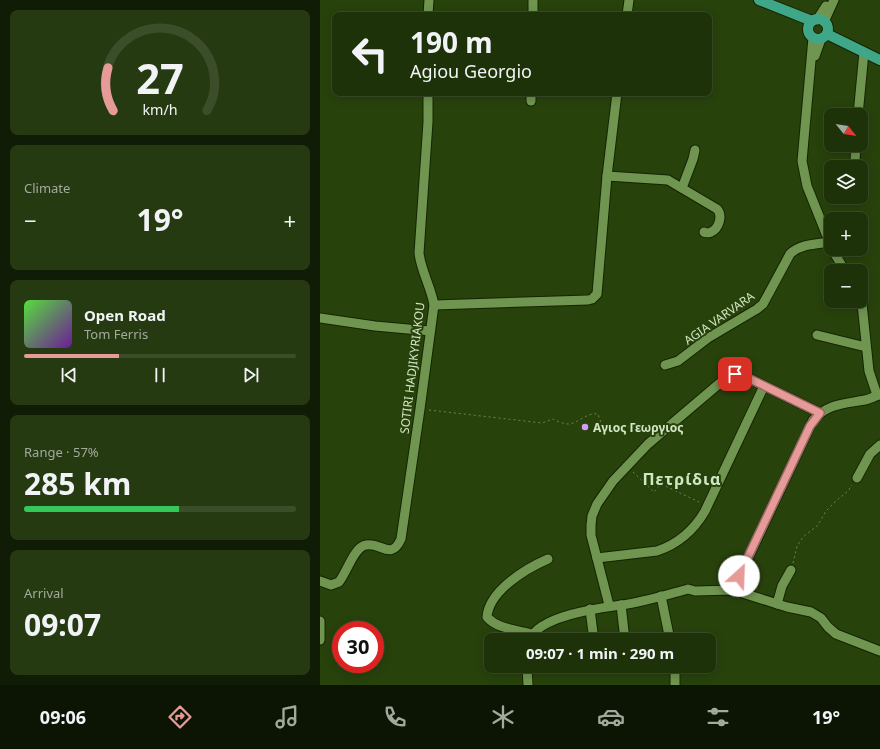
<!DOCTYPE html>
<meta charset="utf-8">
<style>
body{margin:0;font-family:"Noto Sans",sans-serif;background:#263a12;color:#f1f3f6;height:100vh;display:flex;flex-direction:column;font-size:15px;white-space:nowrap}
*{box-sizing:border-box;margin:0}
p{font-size:13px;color:#a1aa9c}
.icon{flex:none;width:22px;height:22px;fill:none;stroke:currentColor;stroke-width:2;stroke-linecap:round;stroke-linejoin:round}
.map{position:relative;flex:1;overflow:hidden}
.drawer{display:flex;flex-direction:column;gap:10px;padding:10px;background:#101c05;width:320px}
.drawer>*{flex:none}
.guide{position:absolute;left:12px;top:12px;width:380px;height:84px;border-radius:8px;box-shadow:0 2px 10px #0003,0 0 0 1px #3c4d2a;background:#1e3209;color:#f1f3f6;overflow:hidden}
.needle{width:26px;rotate:120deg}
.fabs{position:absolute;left:504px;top:108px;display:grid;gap:8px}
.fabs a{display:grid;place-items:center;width:44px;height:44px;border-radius:8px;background:#1e3209;box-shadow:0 2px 10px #0003,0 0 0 1px #3c4d2a;font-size:20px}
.speed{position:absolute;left:12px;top:621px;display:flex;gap:8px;font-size:20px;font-weight:700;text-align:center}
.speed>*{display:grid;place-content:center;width:52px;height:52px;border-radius:50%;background:#1e3209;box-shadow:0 2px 10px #0003,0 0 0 1px #3c4d2a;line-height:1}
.speed .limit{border:6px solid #d22;background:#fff;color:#111}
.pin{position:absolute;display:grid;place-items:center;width:34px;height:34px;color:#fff;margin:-17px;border-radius:8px;box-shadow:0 2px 6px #0006}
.me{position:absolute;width:44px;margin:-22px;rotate:25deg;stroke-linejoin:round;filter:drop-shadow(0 0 3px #0008)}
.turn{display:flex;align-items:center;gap:14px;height:84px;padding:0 12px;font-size:18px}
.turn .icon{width:52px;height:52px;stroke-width:2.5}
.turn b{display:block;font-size:28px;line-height:34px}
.big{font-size:30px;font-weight:700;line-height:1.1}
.drawer .tile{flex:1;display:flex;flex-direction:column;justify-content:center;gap:6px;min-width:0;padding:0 14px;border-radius:8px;background:#263a12}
.drawer .dial{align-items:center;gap:0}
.dial svg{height:104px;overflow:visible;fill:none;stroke:#3c4d2a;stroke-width:7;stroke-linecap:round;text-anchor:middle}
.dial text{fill:#f1f3f6;stroke:none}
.song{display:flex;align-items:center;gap:12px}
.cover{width:48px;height:48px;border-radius:6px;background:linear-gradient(135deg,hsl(110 70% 55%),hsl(280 70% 35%))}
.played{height:4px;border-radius:2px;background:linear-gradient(90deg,#e69b98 35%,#3c4d2a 35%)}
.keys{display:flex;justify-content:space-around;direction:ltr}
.heat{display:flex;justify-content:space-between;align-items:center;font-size:22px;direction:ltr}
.charge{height:6px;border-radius:3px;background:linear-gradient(90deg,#34c759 57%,#3c4d2a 0)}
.trip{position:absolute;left:164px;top:633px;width:232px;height:40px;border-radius:8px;background:#1e3209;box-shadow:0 2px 10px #0003,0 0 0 1px #3c4d2a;font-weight:700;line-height:40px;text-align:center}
.dock{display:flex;height:64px;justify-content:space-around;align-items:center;background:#0c1404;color:#a1aa9c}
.dock .icon{width:28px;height:28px}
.dock .active{color:#e69b98}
.dock b{font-size:18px;color:#f1f3f6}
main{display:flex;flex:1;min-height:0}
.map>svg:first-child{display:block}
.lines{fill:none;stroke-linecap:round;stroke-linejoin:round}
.minor-casing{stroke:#142602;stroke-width:11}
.major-casing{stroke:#142602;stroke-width:12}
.path{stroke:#6b8254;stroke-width:1;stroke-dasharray:2 3;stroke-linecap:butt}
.minor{stroke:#709550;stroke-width:9}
.major{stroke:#40a688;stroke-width:10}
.route-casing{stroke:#966563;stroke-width:10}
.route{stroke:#e69b98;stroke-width:7}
.poi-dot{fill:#d69bfa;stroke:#28420c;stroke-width:1.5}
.labels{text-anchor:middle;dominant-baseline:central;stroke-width:4;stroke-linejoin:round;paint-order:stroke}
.street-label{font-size:12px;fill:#d2e6c3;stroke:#28420c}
.poi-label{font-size:12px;font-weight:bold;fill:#d2e6c3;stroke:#28420c;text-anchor:start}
.district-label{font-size:16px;font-weight:bold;letter-spacing:1px;fill:#d2e6c3;stroke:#28420c}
</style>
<main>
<section class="drawer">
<div class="tile dial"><svg viewBox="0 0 100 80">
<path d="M14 69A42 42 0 1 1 86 69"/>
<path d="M14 69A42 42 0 0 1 10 36" stroke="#e69b98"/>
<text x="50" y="56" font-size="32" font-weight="700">27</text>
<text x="50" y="72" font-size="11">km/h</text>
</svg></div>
<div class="tile"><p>Climate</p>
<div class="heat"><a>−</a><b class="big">19°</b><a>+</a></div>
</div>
<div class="tile">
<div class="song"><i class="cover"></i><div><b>Open Road</b><p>Tom Ferris</p></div></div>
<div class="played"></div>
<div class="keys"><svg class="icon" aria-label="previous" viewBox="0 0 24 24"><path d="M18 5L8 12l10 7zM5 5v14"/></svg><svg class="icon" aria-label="pause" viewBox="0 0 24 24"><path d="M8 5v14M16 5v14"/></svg><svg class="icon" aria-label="next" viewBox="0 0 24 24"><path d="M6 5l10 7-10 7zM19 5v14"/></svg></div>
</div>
<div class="tile"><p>Range · 57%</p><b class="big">285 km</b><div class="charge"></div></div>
<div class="tile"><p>Arrival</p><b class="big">09:07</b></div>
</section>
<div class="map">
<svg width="560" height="685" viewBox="0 0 560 685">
<rect width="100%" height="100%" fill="#28420c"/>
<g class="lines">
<g class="minor-casing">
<g id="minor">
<polyline points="108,15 109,0"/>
<polyline points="213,15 213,0"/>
<polyline points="307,15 309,0"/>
<polyline points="497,20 506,6"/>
<polyline points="504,22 514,0"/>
<polyline points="493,38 482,161 487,186 511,246"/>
<polyline points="495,56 501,39"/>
<polyline points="211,101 211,93"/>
<polyline points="538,115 544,52"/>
<polyline points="535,161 536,145"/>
<path d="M287 176 348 180 397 209C403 215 399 229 391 232 390 233 384 233 384 232"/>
<polyline points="362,188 373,159 375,150"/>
<polyline points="512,249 525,271"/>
<polyline points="541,294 549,371 557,395"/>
<polyline points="114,305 268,300 272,299 277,294 287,176 297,93"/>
<polyline points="0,318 55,326 110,331"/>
<polyline points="497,335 546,347"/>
<path d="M345 365 358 361 388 338 437 309 443 304 470 254C480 244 496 244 510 242"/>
<polyline points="537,478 550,454 560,445"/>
<path d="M277 558 337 551C358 544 374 530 385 511L444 386"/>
<path d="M0 581 11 585 19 582C27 572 34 547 46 545 61 542 71 561 81 539L100 409 114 305C111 287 101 271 99 253L108 122V93"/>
<path d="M413 590 493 420C509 403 524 404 545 400 550 399 555 396 560 395"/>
<polyline points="341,596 350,640"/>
<polyline points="457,604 462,586 471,570"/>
<polyline points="289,605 271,535 271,525 272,516 277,504 293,481 328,444 407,377 415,374 422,375 500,413"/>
<polyline points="301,605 305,640"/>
<polyline points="270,609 273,633 277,640"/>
<polyline points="0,621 0,640"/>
<path d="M212 634C198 630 177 629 167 617 169 591 205 569 228 559"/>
<path d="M210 640C218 616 279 608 301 605 324 602 346 595 368 589L375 591 413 590 467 607 491 612 501 618 508 627 516 634 560 651"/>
<polyline points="207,666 208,685"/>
<polyline points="355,685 355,666"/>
</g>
</g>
<g class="major-casing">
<g id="major">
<polyline points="439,0 492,21"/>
<circle cx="498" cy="29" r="10"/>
<polyline points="507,34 560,60"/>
</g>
</g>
<g class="path">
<path d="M109 410 222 423 233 419C237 421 243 424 248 424 258 424 266 412 278 414L281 423 284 426 300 425 318 429"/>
<polyline points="316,428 328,429"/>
<polyline points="313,472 334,492 341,484 379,502"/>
<polyline points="473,563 477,546 483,537 498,525 506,511 516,501 527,492 532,485"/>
</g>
<use href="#minor" class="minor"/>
<use href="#major" class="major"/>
</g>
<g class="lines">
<g class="route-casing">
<polyline id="route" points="415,374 422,375 500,413 490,426 419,576"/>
</g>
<use href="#route" class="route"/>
</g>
<circle class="poi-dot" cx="265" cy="427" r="4"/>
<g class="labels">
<g class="street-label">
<text transform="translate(399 318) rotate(-35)">AGIA VARVARA</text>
<text transform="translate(92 368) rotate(-83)">SOTIRI HADJIKYRIAKOU</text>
</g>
<g class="poi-label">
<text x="273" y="427">Αγιος Γεωργιος</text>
</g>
<g class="district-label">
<text x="362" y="479">Πετρίδια</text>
</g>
</g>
</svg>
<div class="fabs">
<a><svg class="needle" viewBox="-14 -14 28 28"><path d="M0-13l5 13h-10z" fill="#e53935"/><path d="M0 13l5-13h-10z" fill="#a1aa9c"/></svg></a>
<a><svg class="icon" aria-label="layers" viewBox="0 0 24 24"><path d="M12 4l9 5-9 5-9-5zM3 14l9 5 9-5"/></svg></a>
<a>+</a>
<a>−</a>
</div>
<div class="speed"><div class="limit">30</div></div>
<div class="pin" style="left:415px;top:374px;background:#d93025"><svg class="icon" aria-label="arrive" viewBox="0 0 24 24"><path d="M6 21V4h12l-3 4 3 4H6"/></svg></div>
<svg class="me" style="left:419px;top:576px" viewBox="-20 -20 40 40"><circle r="19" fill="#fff"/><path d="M0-13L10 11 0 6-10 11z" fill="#e69b98"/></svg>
<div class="trip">09:07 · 1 min · 290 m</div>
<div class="guide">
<div class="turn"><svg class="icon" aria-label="left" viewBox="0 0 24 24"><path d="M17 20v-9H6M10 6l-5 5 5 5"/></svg><div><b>190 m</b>Agiou Georgio</div></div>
</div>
</div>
</main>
<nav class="dock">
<b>09:06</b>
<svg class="icon active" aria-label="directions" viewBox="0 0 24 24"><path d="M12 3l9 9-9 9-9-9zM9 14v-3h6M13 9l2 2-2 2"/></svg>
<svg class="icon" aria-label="music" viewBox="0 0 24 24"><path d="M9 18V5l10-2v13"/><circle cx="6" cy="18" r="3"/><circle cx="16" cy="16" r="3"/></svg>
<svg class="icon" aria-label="phone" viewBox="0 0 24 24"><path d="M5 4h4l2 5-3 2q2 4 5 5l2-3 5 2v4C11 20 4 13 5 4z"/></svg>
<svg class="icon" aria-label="climate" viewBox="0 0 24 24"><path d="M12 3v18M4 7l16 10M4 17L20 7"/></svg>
<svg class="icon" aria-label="car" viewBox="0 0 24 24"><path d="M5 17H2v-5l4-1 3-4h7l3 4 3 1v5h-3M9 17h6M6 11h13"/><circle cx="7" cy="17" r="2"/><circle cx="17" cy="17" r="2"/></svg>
<svg class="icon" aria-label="filters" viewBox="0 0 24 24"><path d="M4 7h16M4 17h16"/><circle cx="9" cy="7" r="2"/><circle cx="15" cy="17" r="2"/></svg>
<b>19°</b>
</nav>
